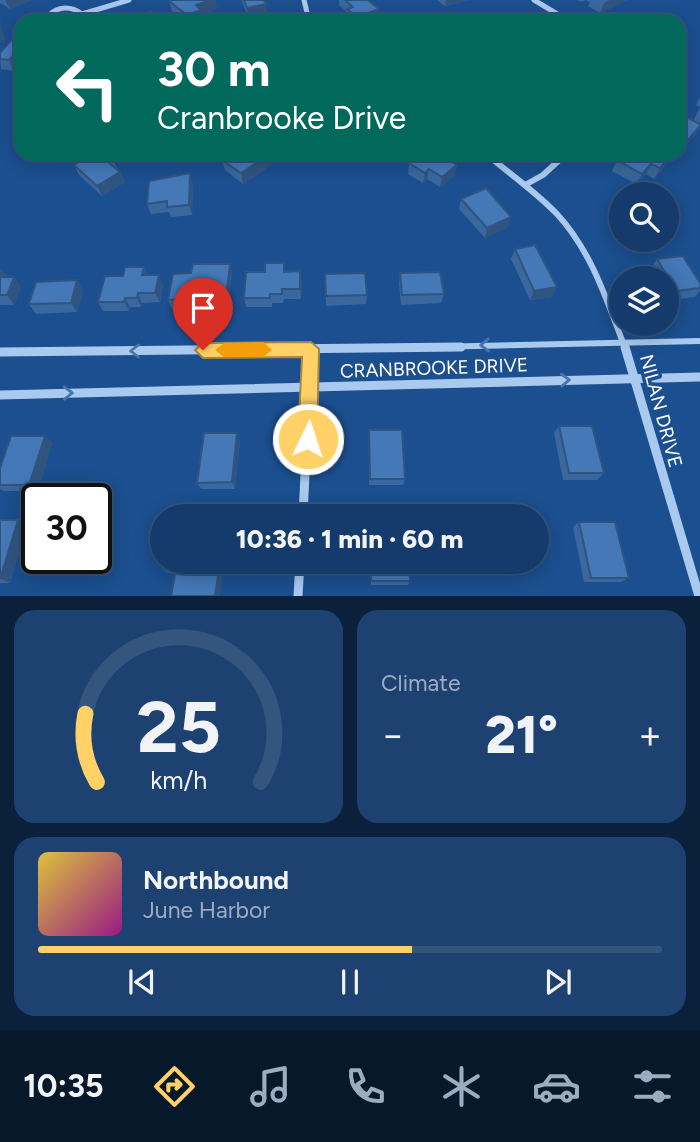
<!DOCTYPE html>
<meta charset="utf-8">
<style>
body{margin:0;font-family:Figtree,sans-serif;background:#1d4271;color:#f1f3f6;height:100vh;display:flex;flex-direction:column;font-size:26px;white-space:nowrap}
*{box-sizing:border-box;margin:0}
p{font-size:23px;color:#9dadc1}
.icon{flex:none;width:38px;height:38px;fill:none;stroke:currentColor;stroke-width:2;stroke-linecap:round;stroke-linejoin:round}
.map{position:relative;height:596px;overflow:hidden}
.side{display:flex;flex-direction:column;gap:14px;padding:14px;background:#0b203b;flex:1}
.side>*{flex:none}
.top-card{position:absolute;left:14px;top:14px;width:672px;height:147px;border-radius:21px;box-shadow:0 4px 18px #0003,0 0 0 2px #33557e;background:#00695c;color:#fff;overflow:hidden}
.tools{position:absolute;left:609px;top:182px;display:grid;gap:14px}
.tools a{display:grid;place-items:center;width:70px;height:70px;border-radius:50%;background:#143b6b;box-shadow:0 4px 18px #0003,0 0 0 2px #33557e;font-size:35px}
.speed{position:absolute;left:21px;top:483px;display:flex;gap:14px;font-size:35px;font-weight:700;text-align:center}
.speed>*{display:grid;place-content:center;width:91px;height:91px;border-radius:50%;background:#143b6b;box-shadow:0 4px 18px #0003,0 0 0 2px #33557e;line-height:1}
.speed .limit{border:4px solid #111;border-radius:10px;background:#fff;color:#111}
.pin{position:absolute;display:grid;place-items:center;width:60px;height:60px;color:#fff;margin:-72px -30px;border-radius:50% 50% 50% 0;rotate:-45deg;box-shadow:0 0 7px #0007}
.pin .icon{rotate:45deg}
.me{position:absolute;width:77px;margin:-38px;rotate:4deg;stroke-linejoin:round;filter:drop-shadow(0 0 5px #0008)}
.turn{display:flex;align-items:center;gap:24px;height:147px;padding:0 28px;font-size:32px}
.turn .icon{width:91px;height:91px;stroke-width:2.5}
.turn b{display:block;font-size:49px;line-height:60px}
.big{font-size:52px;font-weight:800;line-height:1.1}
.side .widget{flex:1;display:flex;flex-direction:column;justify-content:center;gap:10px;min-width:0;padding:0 24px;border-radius:21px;background:#1d4271}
.side .dial{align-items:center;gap:0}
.dial svg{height:182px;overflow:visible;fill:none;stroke:#33557e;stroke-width:7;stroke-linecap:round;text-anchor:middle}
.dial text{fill:#f1f3f6;stroke:none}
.song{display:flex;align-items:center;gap:21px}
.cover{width:84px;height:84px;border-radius:10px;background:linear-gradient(135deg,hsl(50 70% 55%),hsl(310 70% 35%))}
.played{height:7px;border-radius:4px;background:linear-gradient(90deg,#ffd166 60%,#33557e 60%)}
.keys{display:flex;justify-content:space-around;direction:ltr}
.heat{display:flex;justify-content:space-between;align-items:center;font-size:38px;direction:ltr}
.side .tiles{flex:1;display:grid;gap:14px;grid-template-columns:1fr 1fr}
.widget:last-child{grid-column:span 2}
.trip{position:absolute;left:150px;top:504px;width:399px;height:70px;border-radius:35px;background:#143b6b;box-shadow:0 4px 18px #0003,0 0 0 2px #33557e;font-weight:800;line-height:70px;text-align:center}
.dock{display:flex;height:112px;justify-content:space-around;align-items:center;background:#08182b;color:#9dadc1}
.dock .icon{width:49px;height:49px}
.dock .current{color:#ffd166}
.dock b{font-size:32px;color:#f1f3f6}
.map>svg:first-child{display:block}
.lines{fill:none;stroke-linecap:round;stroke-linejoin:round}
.street-far2{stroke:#a9c9ee;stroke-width:5}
.street-far1{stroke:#a9c9ee;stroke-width:6}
.street{stroke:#a9c9ee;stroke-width:9}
.wall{fill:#3a679d}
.shaded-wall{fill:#305480}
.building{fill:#4478b7;stroke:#305480;stroke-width:2}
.oneway{stroke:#4674ac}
.route{fill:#ffd166;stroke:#a68842;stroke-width:2}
.slow{fill:#f59e0b}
.labels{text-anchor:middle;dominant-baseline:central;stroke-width:7;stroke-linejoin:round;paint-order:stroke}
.street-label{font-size:19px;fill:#fff;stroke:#1b4f8f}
</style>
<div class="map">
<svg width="700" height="596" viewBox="0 0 700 596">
<rect width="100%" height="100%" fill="#1b4f8f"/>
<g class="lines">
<g class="street-far2">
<polyline points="304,0 309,21"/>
<polyline points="534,0 569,21"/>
<path d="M44 21C53 7 68 4 82 14"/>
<polyline points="78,21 82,14 129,0"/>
</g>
<g class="street-far1">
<path d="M486 154C509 173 536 192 557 214 592 252 607 301 625 348"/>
<polyline points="525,185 543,175 566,154"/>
<polyline points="385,348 700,341"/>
</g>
<g class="street">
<polyline points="625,347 699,596"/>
<polyline points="0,352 461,347"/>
<polyline points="0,395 700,377"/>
<polyline points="303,516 311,350"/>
<polyline points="298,596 300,562"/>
</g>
</g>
<g class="wall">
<polygon points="0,0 31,0 10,9 0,3"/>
<polygon points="241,0 264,0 266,4 267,15 249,18"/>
<polygon points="339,0 368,0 379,19 374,21 349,21 348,20 348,13 339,5"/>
<polygon points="437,0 470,0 445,6"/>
<polygon points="577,0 627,0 600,13 588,6 590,2 586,0 581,2"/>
<polygon points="169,1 217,9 202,15 203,20 184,21 172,11"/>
<polygon points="21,39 21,63 14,71 1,69 0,53"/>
<polygon points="700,97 700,107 696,105"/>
<polygon points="700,108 700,127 695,135 681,150 679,149 679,113 693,121"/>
<polygon points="270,154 271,165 243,184 225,170 222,160"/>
<polygon points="661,156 668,160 662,170 654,179 646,174 636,184 612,171 617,160"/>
<polygon points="113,161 125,182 102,196 79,175 74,165"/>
<polygon points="409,163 455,175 440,187 427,179 423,183 408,174"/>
<polygon points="193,184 192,215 171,217 169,212 151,214 147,204"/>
<polygon points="461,199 508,227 485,238 459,209"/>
<polygon points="634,240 663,240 659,247 636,247"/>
<polygon points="515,249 552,297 530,300 511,259"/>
<polygon points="657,259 700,283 700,290 695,297 669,300 667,297 667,278 656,278 651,269"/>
<polygon points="144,267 148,275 163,284 160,302 142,303 141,307 130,307 129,311 103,311 98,302 123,276"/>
<polygon points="0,269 7,277 14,277 21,287 14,305 0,305"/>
<polygon points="285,272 302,281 301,299 284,299 283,303 272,303 272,307 246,307 244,298"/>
<polygon points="232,273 228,307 210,307 209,304 199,305 198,309 172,309 168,300"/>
<polygon points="400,273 444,294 441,303 401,305 399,283"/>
<polygon points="325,274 367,295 366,304 326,306"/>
<polygon points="83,290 77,312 36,314 29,304"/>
<polygon points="559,426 604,473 597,480 563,480 554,433"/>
<polygon points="369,430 405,479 403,485 369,485"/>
<polygon points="45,436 52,443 38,491 4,491 0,489 0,468"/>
<polygon points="240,440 235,489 201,489 197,483"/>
<polygon points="0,520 18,520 27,525 10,583 0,583"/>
<polygon points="579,522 629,578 621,582 584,582 573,527"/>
<polygon points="164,562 223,562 225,563 175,574 168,573 162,569"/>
<polygon points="370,562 409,562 410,581 408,585 371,585"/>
</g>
<g class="shaded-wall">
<polygon points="5,0 31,0 10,9"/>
<polygon points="211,0 216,0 217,9 202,15 203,20 188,21 187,15 196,5"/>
<polygon points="446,0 470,0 445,6"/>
<polygon points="610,0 627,0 600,13 604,3"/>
<polygon points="266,4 267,15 249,18 247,8"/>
<polygon points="379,9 379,19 374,21 357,21 357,17"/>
<polygon points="0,20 5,42 0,43"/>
<polygon points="15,53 20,63 14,71 9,60"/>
<polygon points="700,126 695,135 681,150 688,140"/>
<polygon points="270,154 271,165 243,184 241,173"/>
<polygon points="668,160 662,170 654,179 660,168"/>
<polygon points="651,164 646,174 636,184 642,174"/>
<polygon points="457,165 455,175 440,187 442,177"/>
<polygon points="429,169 427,179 423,183 425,173"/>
<polygon points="120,172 125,182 102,196 97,186"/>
<polygon points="190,173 193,184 192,215 189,205"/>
<polygon points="511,217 508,227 485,238 487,228"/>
<polygon points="230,264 232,273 228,307 226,298"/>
<polygon points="144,267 148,276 142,275"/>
<polygon points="0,269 7,278 0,282"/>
<polygon points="300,271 302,281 301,299 300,289"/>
<polygon points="159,275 163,284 160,302 155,293"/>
<polygon points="14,277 21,287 14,305 7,295"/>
<polygon points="77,280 83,290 77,312 71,303"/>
<polygon points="557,287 552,297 530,300 534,291"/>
<polygon points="138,293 142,303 141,307 137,298"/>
<polygon points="125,298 130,307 129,311 124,302"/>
<polygon points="237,433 240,440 235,489 232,482"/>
<polygon points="45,436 52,443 38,491 29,485"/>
<polygon points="18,520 27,525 10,583 0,579"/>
<polygon points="220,562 223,562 225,563 220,596 215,596"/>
</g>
<g class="building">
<polygon points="171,0 211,0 196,5 201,10 187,15 169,1"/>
<polygon points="244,0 264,0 266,4 247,8"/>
<polygon points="345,0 368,0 379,9 357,17 347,9 353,7"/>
<polygon points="151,11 165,19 160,21 121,20 133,14 136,16"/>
<polygon points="391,15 403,21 380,21"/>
<polygon points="13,38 21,39 21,53 15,53 9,60 0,59 0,53"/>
<polygon points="679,113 700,124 700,126 688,140 685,138 680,144"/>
<polygon points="92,154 105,154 113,161 109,163 120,172 97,186 74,165"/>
<polygon points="233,154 270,154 241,173 222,160"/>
<polygon points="421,154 439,154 457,165 442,177 429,169 425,173 409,163"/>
<polygon points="623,154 661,154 660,155 668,160 660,168 651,164 642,174 617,160"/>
<polygon points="190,173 189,205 167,207 167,201 147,204 149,181"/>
<polygon points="486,188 511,217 487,228 461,199"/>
<polygon points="535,245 557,287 534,291 515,249"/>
<polygon points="683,256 700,283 700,288 676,291 657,259"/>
<polygon points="265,263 284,263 284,272 300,271 300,289 282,289 282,294 270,294 270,298 244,298 246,272 265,272"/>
<polygon points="193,264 230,264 226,298 207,298 207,295 195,295 195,299 168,300 173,274 191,273"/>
<polygon points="125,267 144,267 142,275 159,275 155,293 138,293 137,298 125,298 124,302 98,302 105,276 123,276"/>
<polygon points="440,272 444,294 402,295 400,273"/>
<polygon points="365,273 367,295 326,296 325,274"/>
<polygon points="0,277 14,277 7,295 0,295"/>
<polygon points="77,280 71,303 29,304 36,282"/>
<polygon points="559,426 592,426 604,473 569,473"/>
<polygon points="369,430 402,430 405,479 370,479"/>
<polygon points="204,433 237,433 232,482 197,483"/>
<polygon points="11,436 45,436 29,485 0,485 0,468"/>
<polygon points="0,520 18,520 0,579"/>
<polygon points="579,522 615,522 629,578 591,578"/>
<polygon points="164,562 220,562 215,596 171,596 176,569 162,569"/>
<polygon points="371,562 409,562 410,581 371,581"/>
</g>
<defs><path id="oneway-chevron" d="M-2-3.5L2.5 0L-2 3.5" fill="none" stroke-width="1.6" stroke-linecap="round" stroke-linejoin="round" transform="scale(1.75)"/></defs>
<g class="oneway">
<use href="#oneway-chevron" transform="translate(485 345) rotate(179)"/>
<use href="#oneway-chevron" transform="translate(135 351) rotate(180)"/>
<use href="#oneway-chevron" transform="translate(565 380) rotate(-2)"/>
<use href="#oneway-chevron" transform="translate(68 393) rotate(-1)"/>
</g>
<polygon class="route" points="311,342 319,349 317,439 314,445 308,448 301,445 298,439 302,357 203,358 195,350 203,343"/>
<polygon class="slow" points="263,342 272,350 263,357 224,357 215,350 224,343"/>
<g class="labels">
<g class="street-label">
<text transform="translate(434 368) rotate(-2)">CRANBROOKE DRIVE</text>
<text transform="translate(661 411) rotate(75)">NILAN DRIVE</text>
</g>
</g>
</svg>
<div class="tools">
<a><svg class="icon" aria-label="search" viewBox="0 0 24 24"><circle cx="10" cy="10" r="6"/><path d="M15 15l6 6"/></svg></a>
<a><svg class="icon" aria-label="layers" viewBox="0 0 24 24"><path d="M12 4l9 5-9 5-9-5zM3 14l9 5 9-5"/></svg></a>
</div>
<div class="speed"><div class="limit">30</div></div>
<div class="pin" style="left:203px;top:350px;background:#d93025"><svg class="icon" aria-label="arrive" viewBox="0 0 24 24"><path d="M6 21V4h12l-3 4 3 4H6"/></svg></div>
<svg class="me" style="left:308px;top:439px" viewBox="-20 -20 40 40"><circle r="17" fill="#ffd166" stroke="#fff" stroke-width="3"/><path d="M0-11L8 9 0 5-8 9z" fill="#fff"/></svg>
<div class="trip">10:36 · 1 min · 60 m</div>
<div class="top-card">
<div class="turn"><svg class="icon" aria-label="left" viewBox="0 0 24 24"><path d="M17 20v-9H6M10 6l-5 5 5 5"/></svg><div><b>30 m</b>Cranbrooke Drive</div></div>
</div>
</div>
<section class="side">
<div class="tiles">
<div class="widget dial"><svg viewBox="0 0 100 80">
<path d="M14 69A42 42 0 1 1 86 69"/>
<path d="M14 69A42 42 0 0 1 9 39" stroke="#ffd166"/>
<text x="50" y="56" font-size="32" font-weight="700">25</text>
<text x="50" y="72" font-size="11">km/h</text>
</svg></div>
<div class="widget"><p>Climate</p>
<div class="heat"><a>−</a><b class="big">21°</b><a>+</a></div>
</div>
<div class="widget">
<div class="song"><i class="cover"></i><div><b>Northbound</b><p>June Harbor</p></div></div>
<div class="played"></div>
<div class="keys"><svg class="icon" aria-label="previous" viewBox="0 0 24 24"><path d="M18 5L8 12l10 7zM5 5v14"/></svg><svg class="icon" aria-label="pause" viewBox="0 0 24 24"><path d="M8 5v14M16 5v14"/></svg><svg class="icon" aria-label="next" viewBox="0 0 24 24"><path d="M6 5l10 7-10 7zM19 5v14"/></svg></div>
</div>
</div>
</section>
<nav class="dock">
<b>10:35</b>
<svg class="icon current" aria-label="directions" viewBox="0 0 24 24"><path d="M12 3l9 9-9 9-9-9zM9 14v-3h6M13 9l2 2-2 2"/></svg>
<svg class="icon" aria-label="music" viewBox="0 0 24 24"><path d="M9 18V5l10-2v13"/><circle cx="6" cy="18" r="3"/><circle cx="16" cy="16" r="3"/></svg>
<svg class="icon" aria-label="phone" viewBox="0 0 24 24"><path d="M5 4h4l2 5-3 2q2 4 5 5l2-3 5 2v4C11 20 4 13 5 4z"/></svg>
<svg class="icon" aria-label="climate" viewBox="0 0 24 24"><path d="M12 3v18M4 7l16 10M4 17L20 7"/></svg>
<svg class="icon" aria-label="car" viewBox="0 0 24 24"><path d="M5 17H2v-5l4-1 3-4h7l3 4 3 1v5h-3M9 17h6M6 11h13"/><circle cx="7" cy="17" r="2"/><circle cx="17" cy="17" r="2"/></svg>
<svg class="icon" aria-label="filters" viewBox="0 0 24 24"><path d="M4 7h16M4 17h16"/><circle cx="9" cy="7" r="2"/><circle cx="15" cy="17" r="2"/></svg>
</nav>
